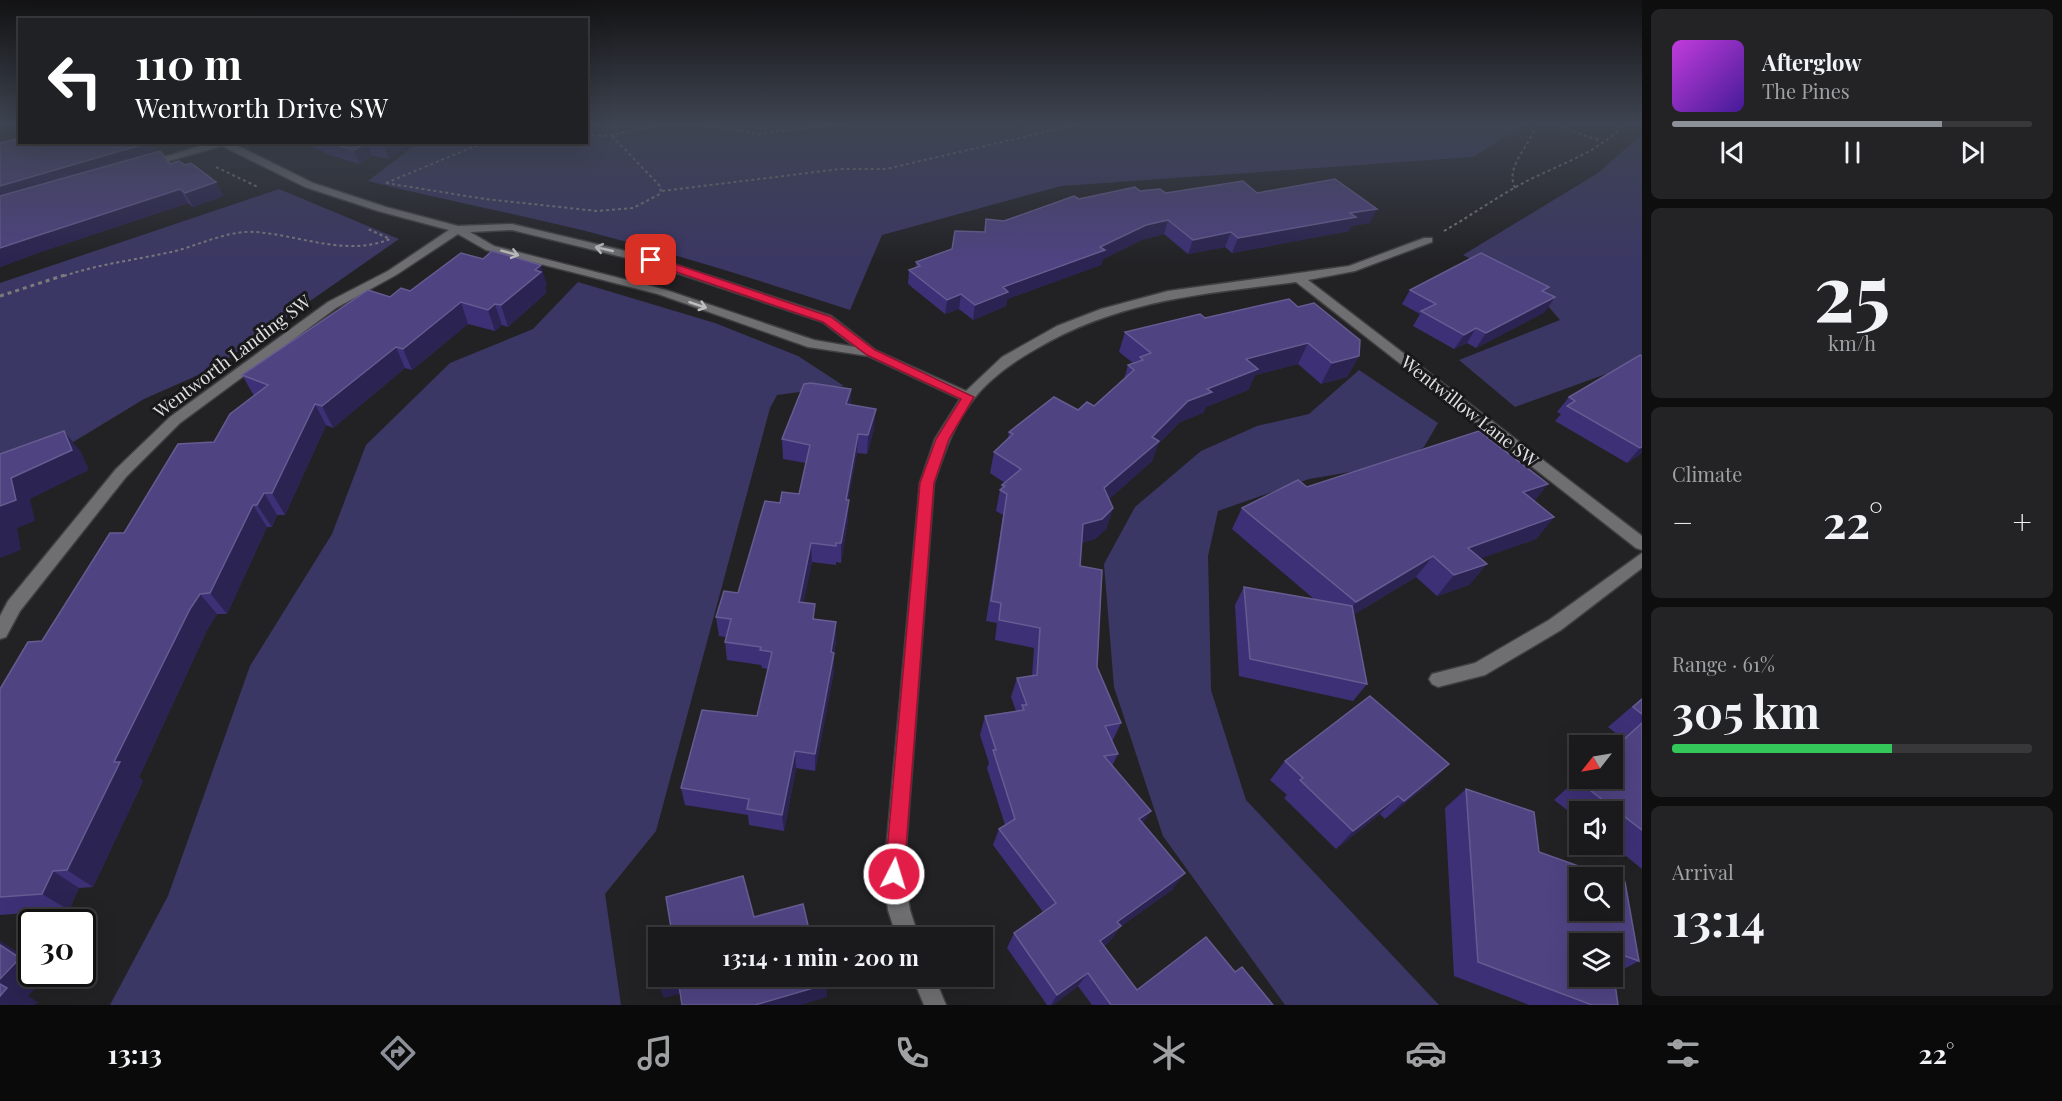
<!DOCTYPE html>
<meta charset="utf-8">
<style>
body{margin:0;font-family:"Playfair Display",serif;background:#232325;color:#f1f3f6;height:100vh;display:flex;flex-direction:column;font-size:22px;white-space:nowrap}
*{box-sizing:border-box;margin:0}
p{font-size:20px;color:#9fa1a3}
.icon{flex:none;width:33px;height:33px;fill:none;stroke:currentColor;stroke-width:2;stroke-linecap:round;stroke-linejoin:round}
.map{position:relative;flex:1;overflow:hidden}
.panel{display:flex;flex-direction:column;gap:9px;padding:9px;background:#0e0e0f;width:420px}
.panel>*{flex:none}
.hud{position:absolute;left:18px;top:18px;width:570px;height:126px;border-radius:0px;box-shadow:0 6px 24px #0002,0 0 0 2px #38383b;background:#202124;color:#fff;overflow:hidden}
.needle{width:39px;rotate:239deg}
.fabs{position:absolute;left:1569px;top:735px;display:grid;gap:12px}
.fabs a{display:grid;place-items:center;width:54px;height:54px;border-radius:0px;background:#1a1a1c;box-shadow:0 6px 24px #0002,0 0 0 2px #38383b;font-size:30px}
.speed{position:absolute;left:18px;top:909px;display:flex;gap:12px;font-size:30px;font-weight:700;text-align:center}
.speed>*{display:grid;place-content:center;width:78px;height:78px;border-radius:50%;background:#1a1a1c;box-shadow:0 6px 24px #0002,0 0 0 2px #38383b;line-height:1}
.speed .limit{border:3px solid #111;border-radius:9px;background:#fff;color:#111}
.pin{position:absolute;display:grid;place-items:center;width:51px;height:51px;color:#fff;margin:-26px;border-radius:12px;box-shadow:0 3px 9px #0006}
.me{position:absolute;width:66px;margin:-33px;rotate:5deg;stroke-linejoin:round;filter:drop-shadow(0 0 4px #0008)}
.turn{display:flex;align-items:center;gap:21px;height:126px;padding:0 18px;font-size:27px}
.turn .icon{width:78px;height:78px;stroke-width:2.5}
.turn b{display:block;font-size:42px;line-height:51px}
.big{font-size:45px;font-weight:700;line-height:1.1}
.panel .tile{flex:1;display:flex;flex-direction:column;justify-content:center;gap:9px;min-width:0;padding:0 21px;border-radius:9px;background:#232325}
.panel .dial{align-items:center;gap:0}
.dial b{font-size:78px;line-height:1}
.song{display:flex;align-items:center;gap:18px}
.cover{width:72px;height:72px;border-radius:9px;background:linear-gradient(135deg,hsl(290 70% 55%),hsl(260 70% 35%))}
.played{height:6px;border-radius:3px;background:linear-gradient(90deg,#8c9099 75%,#38383b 75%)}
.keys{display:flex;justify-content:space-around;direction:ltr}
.heat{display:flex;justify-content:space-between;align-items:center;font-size:33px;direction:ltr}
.charge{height:9px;border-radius:4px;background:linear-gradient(90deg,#34c759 61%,#38383b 0)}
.trip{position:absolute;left:648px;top:927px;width:345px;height:60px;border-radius:0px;background:#1a1a1c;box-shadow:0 6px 24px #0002,0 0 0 2px #38383b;font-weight:700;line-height:60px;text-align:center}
.dock{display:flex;height:96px;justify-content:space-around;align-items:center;background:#0a0a0b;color:#9fa1a3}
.dock .icon{width:42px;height:42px}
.dock .selected{color:#8c9099}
.dock b{font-size:27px;color:#f1f3f6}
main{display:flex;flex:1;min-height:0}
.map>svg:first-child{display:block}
.green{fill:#3b3764}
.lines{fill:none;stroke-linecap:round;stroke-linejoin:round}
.minor-casing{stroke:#3f3f41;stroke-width:3}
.path-far1{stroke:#7a7a7d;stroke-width:2;stroke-dasharray:3 3;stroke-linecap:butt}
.path{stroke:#7a7a7d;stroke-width:3;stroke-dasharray:4 4;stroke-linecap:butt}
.minor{fill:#6f6f72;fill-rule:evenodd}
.wall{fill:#3d3076}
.shaded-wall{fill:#2b2351}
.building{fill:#4f4382;stroke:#665c91;stroke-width:1.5;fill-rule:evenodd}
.oneway{stroke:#bfbfc1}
.route{fill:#e11d48;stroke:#92132f;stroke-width:1.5}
.labels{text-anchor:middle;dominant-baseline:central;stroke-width:6;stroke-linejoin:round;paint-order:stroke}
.street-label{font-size:18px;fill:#e1e1e3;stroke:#19191b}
</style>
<main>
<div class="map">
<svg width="1642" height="1005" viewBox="0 0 1642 1005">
<rect width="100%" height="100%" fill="#222225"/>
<g class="green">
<path d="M587 123H1528L1473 157 1061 186 882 235 850 310C752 278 655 247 556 224 493 209 431 197 368 181L417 143 586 142Z"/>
<polygon points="1642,134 1642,361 1515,407 1459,360 1560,320 1535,291 1463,255 1598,173"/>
<polygon points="279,189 399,239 214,368 144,399 55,453 0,472 0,283"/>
<polygon points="578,282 715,323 798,356 844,386 777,395 770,408 656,831 605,894 621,1005 110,1005 168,896 250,666 332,534 366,445 450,363 533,329"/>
<polygon points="1359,370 1438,423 1424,447 1392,465 1309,479 1218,511 1208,556 1211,690 1246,800 1439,1005 1285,1005 1163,836 1114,687 1104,564 1135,507 1201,451 1257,426 1309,414"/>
</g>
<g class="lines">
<g class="minor-casing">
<g id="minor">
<path d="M213 142H230L313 183 386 207 458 226 512 224 655 258 831 316 875 350 966 391 1002 357 1057 326 1101 309 1168 291 1349 266 1424 238H1432V242L1355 271 1308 280 1642 536V550L1636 548 1296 282C1202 294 1119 300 1036 349 1013 362 989 379 973 400 953 425 944 454 934 483L904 874 910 910 919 938H897L888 910 884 874 920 483 935 439 960 399 868 356 808 347 658 294 486 250 458 234 396 275 336 308 180 423 126 477 20 611 6 637 0 639V616L8 601 116 469 170 417 328 302 388 271 449 230 378 211 305 187 222 146 147 167 142 164ZM512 230 647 263 823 322 855 347 814 340 666 290 494 246 470 232Z"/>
<polygon points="1642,553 1642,568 1561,630 1485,675 1438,687 1432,684 1429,679 1432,674 1475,663 1549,620"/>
<polygon points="912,976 934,976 946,1005 924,1005"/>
</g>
</g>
<g class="path-far1">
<polyline points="1550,123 1601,141"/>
<polyline points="586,135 606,136 667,124 697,124 759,134 849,123"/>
<polyline points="216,167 258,187"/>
<polyline points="386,183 485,199 597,211 633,208 660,194 661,187 611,135"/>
<polyline points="386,183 485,142"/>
<path d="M1515 188C1504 166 1532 145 1536 123"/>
<polyline points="662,191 840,169 886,169 1084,123"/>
<path d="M1444 231C1472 215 1498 196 1527 181 1560 164 1600 152 1625 123"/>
<path d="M64 276C99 264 135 260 171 252 198 246 227 230 255 232 300 235 346 257 390 239L368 229"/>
</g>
<polyline class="path" points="0,296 68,274"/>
<use href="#minor" class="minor"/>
</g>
<g class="wall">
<polygon points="303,142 416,142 389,159 372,156 359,164 330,155"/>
<polygon points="0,143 158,151 170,164 185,165 216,182 223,196 193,207 188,203 37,253 0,267"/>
<polygon points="1140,191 1166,193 1257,193 1370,223 1351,226 1349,231 1232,253 1225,247 1188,254 1164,234 1141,240 1103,259 1101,265 1007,299 1006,306 973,320 959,309 945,314 908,284 909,270 916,268 916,262 952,249 1004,221 1079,199"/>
<polygon points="547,286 545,287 546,293 508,327 502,325 495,331 468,324 412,370 405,368 333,428 326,425 285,515 277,515 272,527 267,527 227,614 217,614 207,630 139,777 143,781 93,887 79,888 69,910 0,915 0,689 42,641 124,533 214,442 254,396 242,375 390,297 410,291"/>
<polygon points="1549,287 1545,292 1545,312 1476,348 1467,343 1454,349 1413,326 1420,314 1402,304 1410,290"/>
<polygon points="1205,318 1359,356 1347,377 1321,384 1298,364 1255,375 1248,390 1206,407 1203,413 1180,422 1158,444 1152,461 1109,499 1113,508 1106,529 1095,539 1081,543 1080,566 1097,667 1121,723 1112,742 1118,754 1112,766 1143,824 1173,889 1120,927 1110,941 1104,946 1137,990 1235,972 1273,1005 1092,1005 1078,986 1053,1005 1047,1005 1007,948 1014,933 1043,912 993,845 999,829 1005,825 987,768 989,763 980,735 985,716 1016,711 1011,697 1017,678 1032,676 1034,648 995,640 997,623 986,621 1003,515 996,511 1000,490 1002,485 1005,483 990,473 994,452 1008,439 1009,432 1094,406 1124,379 1128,365 1133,363 1119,352 1125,332"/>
<polygon points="1642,356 1642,453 1627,463 1555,421 1561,414 1557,412 1569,397"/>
<polygon points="851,389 851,405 874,429 867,454 857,453 848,500 848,519 841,563 836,562 836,565 812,562 803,603 815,619 836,641 834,653 834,671 815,771 796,768 784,831 749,825 748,815 685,805 681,788 757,716 768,669 762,668 761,665 727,660 725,642 726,637 719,636 716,617 738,593 799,494 806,463 783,459 782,439"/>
<polygon points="1548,484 1534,501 1554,517 1536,539 1481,558 1487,564 1469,585 1437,596 1416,577 1353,615 1367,684 1353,701 1239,676 1235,605 1244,587 1314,599 1232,529 1242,508 1307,487"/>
<polygon points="1642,698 1642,869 1611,844 1612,844 1612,812 1580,812 1580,820 1554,800 1580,776 1580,778 1612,778 1612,747 1622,738 1608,727"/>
<polygon points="1285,761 1449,764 1430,783 1385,819 1380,814 1336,849 1284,798 1287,795 1270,780"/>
<polygon points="1466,789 1639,961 1620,971 1621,979 1615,982 1618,1005 1529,1005 1454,976 1445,808"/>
</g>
<g class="shaded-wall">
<polygon points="151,142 153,142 160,155 0,203 0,186"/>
<polygon points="389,142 416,142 389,159 384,145"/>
<polygon points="366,143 372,156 359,164 354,150"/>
<polygon points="216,182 223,196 193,207 185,193"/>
<polygon points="180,189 188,203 37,253 0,267 0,248 27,239"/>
<polygon points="1377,209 1370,223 1351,226 1349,231 1232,253 1238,238 1350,213"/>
<polygon points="1168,220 1164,234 1141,240 1103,259 1101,265 1007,299 1006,306 973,320 975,305 1003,287 1100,247 1146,225"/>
<polygon points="1231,232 1225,247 1188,254 1193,240"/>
<polygon points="541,265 547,286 545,287 546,293 508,327 501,305"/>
<polygon points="961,294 959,309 945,314 947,300"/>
<polygon points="1555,297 1545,312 1476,348 1486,333"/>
<polygon points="461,302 468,324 412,370 403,349"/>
<polygon points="495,304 502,325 495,331 488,310"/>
<polygon points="1476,328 1467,343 1454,349 1464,335"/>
<polygon points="1308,343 1298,364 1255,375 1248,390 1206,407 1203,413 1180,422 1158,444 1152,461 1098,509 1104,488 1152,437 1188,401 1207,389 1246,359"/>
<polygon points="396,347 405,368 333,428 322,406"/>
<polygon points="1359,356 1347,377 1321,384 1332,363"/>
<polygon points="851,389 851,408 846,404"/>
<polygon points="315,404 326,425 285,515 272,493"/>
<polygon points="876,409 874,429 867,454 868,435"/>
<polygon points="64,431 81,452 89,470 30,499 35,521 17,528 21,550 0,558 0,506 11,478"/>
<polygon points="858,434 857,453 845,519 846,500"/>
<polygon points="1642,447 1642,453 1627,463 1640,448"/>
<polygon points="1548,484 1530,506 1523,492"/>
<polygon points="264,493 277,515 272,527 257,505"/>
<polygon points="849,500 848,519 841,563 841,543"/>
<polygon points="253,505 267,527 227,614 210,593"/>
<polygon points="1113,508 1106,529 1095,539 1076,545 1083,524"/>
<polygon points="1554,517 1536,539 1451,569 1468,548"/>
<polygon points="811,543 812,562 800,621 799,602"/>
<polygon points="1433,556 1416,577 1341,622 1356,602"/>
<polygon points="1487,564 1469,585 1437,596 1454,575"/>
<polygon points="200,594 217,614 207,630 139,777 143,781 93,887 67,870 114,762 190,609"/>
<polygon points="836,622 836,641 831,670 831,652"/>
<polygon points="834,653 834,671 815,771 815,754"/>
<polygon points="795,751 796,768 784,831 782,815"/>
<polygon points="1449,764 1430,783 1385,819 1404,801"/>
<polygon points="1398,796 1380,814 1336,849 1353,831"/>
<polygon points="1151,811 1140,828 1139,819"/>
<polygon points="53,871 79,888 69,910 42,894"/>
<polygon points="1185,873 1173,889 1120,927 1110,941 1090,956 1100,941 1117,922"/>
<polygon points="0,941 32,961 32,974 49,974 28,996 38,1002 35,1005 0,1005"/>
<polygon points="1088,973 1078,986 1053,1005 1051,1005 1057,995"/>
<polygon points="678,979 683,993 664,998 658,984"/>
<polygon points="827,984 827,997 801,1005 755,1005"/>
</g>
<g class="building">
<polygon points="20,138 20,142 151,142 0,186 0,143"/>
<polygon points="327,142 389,142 384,145 366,143 354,150"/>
<polygon points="160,151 170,164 179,161 185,165 191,163 216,182 185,193 180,189 27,239 0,248 0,196"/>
<polygon points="1335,179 1377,209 1350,213 1356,217 1238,238 1231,232 1193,240 1168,220 1146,225 1100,247 1105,250 1003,287 1008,292 975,305 961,294 947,300 909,270 920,266 916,262 952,249 955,231 985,232 986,219 1004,221 1074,196 1079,199 1135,187 1140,191 1160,189 1166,193 1243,181 1257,193"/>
<polygon points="492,251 541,265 535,270 541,272 501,305 495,304 488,310 461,302 403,349 396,347 322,406 315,404 272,493 264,493 257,505 253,505 210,593 200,594 190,609 114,762 120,762 67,870 53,871 42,894 0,897 0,689 28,642 42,641 110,533 124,533 178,444 214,442 230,414 268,385 242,375 368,290 390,297 401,288 410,291 461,253 483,259"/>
<polygon points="1481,253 1549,287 1542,291 1555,297 1486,333 1476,328 1464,335 1421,311 1436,304 1410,290"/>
<polygon points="1289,299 1298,307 1314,303 1360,340 1359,356 1332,363 1308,343 1246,359 1258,369 1207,389 1212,392 1188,401 1152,437 1159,441 1104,488 1113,508 1102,519 1083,524 1080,566 1102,570 1097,667 1121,723 1105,726 1118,754 1104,756 1151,811 1139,819 1185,873 1117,922 1121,926 1100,941 1137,990 1206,937 1235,972 1242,967 1273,1005 1111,1005 1088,973 1057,995 1014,933 1056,903 999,829 1015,819 993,750 996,750 985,716 1024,710 1022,705 1027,705 1017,678 1037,675 1040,628 999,620 1001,603 991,601 1007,494 1000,490 1005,486 1002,485 1021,469 994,452 1013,434 1009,432 1054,397 1078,410 1087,402 1094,406 1134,370 1128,365 1143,360 1140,357 1151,353 1125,332 1200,314 1205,318"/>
<polygon points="1640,355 1642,356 1642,447 1640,448 1567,406 1575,401 1569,397"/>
<polygon points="811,383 851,389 846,404 876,409 868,435 858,434 846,500 849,500 841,543 836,543 836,546 811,543 799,602 815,604 813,619 836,622 831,652 834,653 815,754 795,751 782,815 747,809 749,799 681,788 702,710 757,716 772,652 760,650 761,647 725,642 731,619 716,617 724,591 738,593 765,501 780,503 782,492 799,494 810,445 782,439 804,384"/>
<polygon points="64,431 72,450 11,478 16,500 0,506 0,454"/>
<polygon points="1479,431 1548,484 1523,492 1554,517 1468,548 1487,564 1454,575 1433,556 1356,602 1242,508 1298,480 1307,487"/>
<polygon points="1244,587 1352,606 1367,684 1250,659"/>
<polygon points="1370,696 1449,764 1404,801 1398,796 1353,831 1300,780 1303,778 1285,761"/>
<polygon points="1642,699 1642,714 1633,707"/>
<polygon points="1642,723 1642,830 1578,781 1581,778 1612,778 1612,750"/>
<path d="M1466 789 1534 812 1539 852 1612 878H1580V910H1612V878L1625 882 1639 961 1617 953 1621 979 1614 976 1618 1005H1592L1478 962ZM1580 944H1612V976H1580Z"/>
<polygon points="743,876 754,917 803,904 811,938 661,938 672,934 666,897"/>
<polygon points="658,938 658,976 825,976 827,984 755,1005 682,1005 678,979 658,984 652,940"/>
<polygon points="0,945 20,958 0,979"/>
<polygon points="0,984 7,988 0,996"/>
</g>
<defs><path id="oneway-shaft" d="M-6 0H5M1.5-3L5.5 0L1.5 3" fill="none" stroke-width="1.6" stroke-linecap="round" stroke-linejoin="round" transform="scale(1.5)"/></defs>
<g class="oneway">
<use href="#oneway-shaft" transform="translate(604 249) rotate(-167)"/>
<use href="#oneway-shaft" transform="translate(510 253) rotate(15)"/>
<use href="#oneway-shaft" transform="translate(698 305) rotate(19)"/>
</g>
<linearGradient id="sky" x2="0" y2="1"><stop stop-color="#131314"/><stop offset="0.47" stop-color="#3e4451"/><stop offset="1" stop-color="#3e4451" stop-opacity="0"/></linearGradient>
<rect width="1642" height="263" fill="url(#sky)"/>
<polygon class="route" points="647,257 654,257 831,317 875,350 974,397 949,439 934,483 904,874 901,881 894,883 888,881 885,874 920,483 936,439 961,399 867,355 823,322 647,262"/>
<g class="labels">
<g class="street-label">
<text transform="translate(232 356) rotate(-37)">Wentworth Landing SW</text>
<text transform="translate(1470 411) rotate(38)">Wentwillow Lane SW</text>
</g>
</g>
</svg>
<div class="fabs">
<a><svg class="needle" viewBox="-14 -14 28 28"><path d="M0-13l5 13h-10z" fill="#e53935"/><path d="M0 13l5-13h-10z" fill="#9fa1a3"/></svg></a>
<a><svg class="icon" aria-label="sound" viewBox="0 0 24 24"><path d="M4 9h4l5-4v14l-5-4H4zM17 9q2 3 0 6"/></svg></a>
<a><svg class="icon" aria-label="search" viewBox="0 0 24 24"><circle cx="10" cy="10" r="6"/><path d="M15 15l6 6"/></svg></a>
<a><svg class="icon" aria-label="layers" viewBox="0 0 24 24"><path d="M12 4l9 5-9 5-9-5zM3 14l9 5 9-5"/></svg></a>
</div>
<div class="speed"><div class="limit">30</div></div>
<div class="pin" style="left:651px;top:260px;background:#d93025"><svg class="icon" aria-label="arrive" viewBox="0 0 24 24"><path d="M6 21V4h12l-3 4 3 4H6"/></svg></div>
<svg class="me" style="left:894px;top:874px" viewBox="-20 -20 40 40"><circle r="17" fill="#e11d48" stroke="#fff" stroke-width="3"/><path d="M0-11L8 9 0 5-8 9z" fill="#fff"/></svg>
<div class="trip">13:14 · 1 min · 200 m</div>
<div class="hud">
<div class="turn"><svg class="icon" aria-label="left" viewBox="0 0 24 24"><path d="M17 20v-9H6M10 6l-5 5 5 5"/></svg><div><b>110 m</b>Wentworth Drive SW</div></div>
</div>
</div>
<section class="panel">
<div class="tile">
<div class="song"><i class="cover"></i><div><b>Afterglow</b><p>The Pines</p></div></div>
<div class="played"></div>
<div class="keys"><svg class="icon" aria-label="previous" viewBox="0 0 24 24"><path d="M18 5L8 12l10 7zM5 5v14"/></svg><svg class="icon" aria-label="pause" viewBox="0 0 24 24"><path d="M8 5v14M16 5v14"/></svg><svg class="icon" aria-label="next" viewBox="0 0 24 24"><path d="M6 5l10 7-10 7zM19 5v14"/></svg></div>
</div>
<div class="tile dial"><b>25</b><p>km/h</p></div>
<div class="tile"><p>Climate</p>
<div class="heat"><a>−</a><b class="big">22°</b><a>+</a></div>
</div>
<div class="tile"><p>Range · 61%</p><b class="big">305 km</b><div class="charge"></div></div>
<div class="tile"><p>Arrival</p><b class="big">13:14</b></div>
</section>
</main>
<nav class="dock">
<b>13:13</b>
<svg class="icon selected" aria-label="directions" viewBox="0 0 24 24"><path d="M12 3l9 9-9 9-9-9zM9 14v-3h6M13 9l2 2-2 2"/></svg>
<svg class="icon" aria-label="music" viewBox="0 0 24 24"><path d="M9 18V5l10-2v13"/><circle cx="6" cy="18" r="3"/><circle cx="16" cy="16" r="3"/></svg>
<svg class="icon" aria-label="phone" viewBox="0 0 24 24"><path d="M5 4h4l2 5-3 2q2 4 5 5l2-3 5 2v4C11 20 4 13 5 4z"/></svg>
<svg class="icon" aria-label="climate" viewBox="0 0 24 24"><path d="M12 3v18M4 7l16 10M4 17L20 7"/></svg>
<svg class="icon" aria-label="car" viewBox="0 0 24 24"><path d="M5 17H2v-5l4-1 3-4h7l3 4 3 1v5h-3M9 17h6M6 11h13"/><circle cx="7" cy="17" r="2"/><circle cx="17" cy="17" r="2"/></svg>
<svg class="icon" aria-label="filters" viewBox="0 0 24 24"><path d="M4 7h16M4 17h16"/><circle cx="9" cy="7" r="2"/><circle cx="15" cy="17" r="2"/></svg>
<b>22°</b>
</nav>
